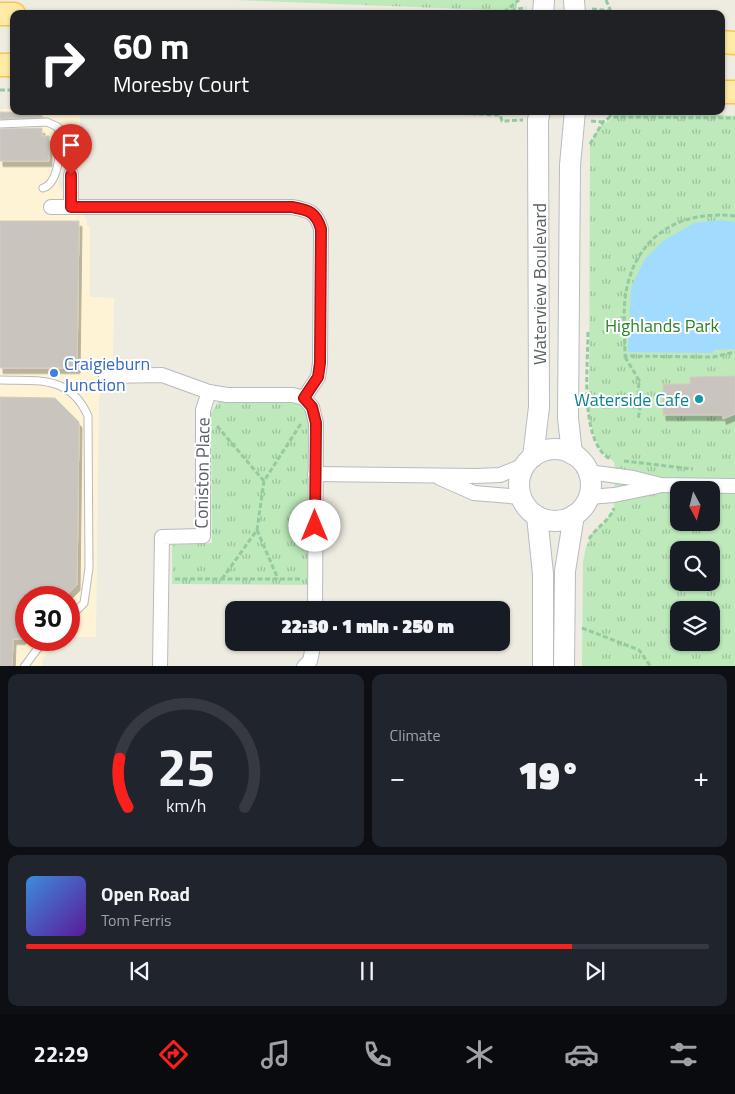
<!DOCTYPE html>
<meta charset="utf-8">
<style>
body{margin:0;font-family:"Titillium Web",sans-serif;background:#20242c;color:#f1f3f6;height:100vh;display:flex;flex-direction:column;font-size:19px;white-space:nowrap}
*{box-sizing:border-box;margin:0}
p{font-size:16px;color:#9ea1a6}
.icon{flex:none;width:28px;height:28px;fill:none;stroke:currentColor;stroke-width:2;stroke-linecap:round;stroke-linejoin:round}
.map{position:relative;height:666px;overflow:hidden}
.drawer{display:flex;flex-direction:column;gap:8px;padding:8px;background:#0d0f14;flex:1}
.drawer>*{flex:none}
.banner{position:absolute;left:10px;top:10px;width:715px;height:105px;border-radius:10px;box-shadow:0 1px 4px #0004;background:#202124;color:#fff;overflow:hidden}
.needle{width:32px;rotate:173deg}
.buttons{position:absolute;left:670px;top:481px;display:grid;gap:10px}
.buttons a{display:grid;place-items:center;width:50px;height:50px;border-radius:10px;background:#171b24;box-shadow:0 1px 4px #0004;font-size:25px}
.speed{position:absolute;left:15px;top:586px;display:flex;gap:10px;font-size:25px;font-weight:700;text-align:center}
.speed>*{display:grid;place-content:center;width:65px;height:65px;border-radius:50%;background:#171b24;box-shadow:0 1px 4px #0004;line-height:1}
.speed .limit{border:8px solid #d22;background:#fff;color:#111}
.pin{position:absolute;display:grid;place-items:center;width:42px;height:42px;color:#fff;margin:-51px -21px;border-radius:50% 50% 50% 0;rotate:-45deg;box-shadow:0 0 5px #0007}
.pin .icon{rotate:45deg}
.me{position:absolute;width:55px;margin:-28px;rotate:0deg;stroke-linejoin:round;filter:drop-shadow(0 0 4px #0008)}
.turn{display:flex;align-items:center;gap:18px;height:105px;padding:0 20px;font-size:22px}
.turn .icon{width:65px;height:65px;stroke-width:2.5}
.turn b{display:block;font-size:35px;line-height:42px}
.big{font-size:38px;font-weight:800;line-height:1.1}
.drawer .tile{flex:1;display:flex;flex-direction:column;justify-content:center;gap:8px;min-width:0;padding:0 18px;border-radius:10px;background:#20242c}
.drawer .dial{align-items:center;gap:0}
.dial svg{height:130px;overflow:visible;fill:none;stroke:#363941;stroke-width:7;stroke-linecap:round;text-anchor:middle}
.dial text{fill:#f1f3f6;stroke:none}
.song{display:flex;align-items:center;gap:15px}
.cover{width:60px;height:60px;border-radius:8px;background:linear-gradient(135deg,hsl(210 70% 55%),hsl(270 70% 35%))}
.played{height:5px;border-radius:2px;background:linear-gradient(90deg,#fa211c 80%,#363941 80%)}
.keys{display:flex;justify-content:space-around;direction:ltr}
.heat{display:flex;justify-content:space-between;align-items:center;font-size:28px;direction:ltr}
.drawer .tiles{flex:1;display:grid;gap:8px;grid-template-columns:1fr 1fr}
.tile:last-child{grid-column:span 2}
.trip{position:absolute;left:225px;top:601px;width:285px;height:50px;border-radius:10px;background:#171b24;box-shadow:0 1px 4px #0004;font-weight:800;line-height:50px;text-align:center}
.menu{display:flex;height:80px;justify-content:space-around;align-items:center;background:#090b0e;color:#9ea1a6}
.menu .icon{width:35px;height:35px}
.menu .on{color:#fa211c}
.menu b{font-size:22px;color:#f1f3f6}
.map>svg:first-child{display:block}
.commercial{fill:#fff3d6}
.park{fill:url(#park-tufts);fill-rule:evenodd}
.water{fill:#a1dbff}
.building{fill:#c9c5be;stroke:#d4ccbf;filter:url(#shadow)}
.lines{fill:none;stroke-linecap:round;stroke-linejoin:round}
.lane-casing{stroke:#b7babf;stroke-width:9}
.street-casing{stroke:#b7babf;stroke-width:16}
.secondary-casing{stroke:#b7bcc2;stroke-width:22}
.primary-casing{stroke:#ffc24a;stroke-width:25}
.path{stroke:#94caa0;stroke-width:3;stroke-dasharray:5 2.5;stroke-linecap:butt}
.lane{stroke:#fff;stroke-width:7}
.street{stroke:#fff;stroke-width:14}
.secondary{stroke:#fff;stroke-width:20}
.primary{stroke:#ffeba6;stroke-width:22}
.route-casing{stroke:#a21512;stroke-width:12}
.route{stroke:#fa211c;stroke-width:9}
.shop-dot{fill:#3f7fe0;stroke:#fff;stroke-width:2}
.culture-dot{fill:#0f9aa8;stroke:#fff;stroke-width:2}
.labels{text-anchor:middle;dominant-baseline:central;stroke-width:4;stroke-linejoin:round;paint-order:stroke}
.street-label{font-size:18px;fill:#5a5f64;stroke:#fff}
.park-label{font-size:18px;fill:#2c822b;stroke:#fff}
.shop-label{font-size:18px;fill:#366cbe;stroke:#fff;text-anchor:start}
.culture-label{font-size:18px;fill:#0d838f;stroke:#fff;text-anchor:end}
</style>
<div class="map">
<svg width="735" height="667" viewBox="0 0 735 667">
<defs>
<pattern id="park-tufts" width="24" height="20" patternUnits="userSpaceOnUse" patternTransform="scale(1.25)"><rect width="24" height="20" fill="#bee9bb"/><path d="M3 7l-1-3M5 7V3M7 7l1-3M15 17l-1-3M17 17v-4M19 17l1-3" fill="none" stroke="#9dc09c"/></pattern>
<filter id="shadow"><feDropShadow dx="3" dy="5.5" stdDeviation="0" flood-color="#0004"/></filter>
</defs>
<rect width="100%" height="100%" fill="#eeebe1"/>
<polygon class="commercial" points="0,109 14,109 14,111 80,111 80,169 65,169 59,174 59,187 87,220 87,226 90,227 90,297 114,298 113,357 99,397 96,637 69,637 69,598 26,598 26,640 62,640 43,658 42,666 0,667"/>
<g class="park">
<polygon points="236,0 517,0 516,11"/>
<path d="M624 111H666L735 116V666L582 667 583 562 586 547 593 532 604 524 614 509 615 468 614 462 600 450 589 420 590 144 599 127ZM679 490H711V522H679ZM679 550H711V582H679ZM679 610H711V642H679Z"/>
<polygon points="219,401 300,402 308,417 309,585 172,584 172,545 212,543 211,413"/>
</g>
<polygon class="water" points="721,220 735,222 735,349 714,350 713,353 628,352 631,288 644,260 663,241 694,223"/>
<g class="building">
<polygon points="0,112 42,113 42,117 0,119"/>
<polygon points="42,128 42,136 49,136 49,161 0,161 0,129"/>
<polygon points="0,221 79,221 77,368 0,368"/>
<polygon points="735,376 735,414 723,419 723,415 663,415 663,384 690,384 690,377"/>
<polygon points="0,397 55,398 79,422 77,585 64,598 26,598 26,635 22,639 13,639 12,667 0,667"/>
</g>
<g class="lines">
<g class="lane-casing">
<g id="lane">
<path d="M0 124 47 122 58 127C62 142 60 183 43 188"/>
<path d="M0 380C38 381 70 375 88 416L89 568 84 603 69 618"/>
<polyline points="24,667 44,640"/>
</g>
</g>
<g class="street-casing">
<g id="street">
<path d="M51 207H292C309 210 316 212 321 229L320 363 318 377 304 398"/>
<polyline points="71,207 71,175"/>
<polyline points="106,376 162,375 209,392 227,395 293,395 304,398 312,407 316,423 315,610"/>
<polyline points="588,472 633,478 661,485 735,486"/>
<polyline points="315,474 476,476 500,475 525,465"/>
<polyline points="440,478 474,493 521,497"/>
<polyline points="589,497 614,495 658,486"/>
<polyline points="160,667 162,537 203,536 203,410 209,392"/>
<polyline points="304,667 310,661 314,642"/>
</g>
</g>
<g class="secondary-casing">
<g id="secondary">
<polyline points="574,0 575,14"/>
<polyline points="543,14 544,0"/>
<circle cx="555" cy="485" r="36"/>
<polyline points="572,454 568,418 570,165 575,111"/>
<polyline points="533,457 539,407 538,120 540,111"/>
<polyline points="537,516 543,574 543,667"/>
<polyline points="564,667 565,571 574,515"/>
</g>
</g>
<g class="primary-casing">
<g id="primary">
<polyline points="0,14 14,14"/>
<polyline points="721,42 735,43"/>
<polyline points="0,65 14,65"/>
<polyline points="721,92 735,92"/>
</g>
</g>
<g class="path">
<polyline points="606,0 612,14"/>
<polyline points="592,9 611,11"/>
<polyline points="504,12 519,0"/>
<polyline points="504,14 517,9 526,8"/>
<polyline points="0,90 14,90"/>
<polyline points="404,111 500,115 502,121 523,120"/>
<polyline points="610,117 611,111"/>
<polyline points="591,121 603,122"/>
<polyline points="590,144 603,122 610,117 735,118"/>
<path d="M735 216C683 210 639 233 627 287 622 309 625 334 625 356L713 357 735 352"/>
<path d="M588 332C588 365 579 441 610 459"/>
<polyline points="625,357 639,380 638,399 640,409 638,419"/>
<polyline points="217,426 264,481"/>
<polyline points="624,461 693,469"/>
<polyline points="257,530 278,579"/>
<path d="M589 539C596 527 609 522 614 508"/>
<polyline points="175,579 301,579"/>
<polyline points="222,579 257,530 264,481 302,422"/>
<polyline points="582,628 639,650 651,667"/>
</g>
<use href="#lane" class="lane"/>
<use href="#street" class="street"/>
<use href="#secondary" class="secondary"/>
<use href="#primary" class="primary"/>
</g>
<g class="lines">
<g class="route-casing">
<path id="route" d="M71 175V207H292C309 210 316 212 321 229L320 363 318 377 304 398 312 407 316 423 315 526"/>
</g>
<use href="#route" class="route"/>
</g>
<circle class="shop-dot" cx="54" cy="373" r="5"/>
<circle class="culture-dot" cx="699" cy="399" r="5"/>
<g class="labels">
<g class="street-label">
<text transform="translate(539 284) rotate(-90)">Waterview Boulevard</text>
<text transform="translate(202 473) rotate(-89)">Coniston Place</text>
</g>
<g class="park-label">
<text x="662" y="325">Highlands Park</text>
</g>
<g class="shop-label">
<text x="64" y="363">Craigieburn<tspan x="64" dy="21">Junction</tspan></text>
</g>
<g class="culture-label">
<text x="689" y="399">Waterside Cafe</text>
</g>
</g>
</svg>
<div class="buttons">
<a><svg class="needle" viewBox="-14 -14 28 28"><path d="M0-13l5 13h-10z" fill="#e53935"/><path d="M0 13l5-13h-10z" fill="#9ea1a6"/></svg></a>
<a><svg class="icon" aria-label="search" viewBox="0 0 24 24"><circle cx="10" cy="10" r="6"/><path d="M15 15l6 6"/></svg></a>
<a><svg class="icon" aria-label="layers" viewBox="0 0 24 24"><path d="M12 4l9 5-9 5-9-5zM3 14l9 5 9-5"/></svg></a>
</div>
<div class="speed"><div class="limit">30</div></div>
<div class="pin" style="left:71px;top:175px;background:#d93025"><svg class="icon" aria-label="arrive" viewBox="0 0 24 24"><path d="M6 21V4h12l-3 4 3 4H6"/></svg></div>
<svg class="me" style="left:315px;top:526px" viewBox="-20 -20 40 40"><circle r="19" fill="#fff"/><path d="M0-13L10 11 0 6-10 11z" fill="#fa211c"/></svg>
<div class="trip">22:30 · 1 min · 250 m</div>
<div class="banner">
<div class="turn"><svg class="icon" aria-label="right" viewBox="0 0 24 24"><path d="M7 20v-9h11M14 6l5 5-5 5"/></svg><div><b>60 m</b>Moresby Court</div></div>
</div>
</div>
<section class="drawer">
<div class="tiles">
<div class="tile dial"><svg viewBox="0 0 100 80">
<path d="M14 69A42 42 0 1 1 86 69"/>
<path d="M14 69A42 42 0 0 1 9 39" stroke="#fa211c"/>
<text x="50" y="56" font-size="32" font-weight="700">25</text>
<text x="50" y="72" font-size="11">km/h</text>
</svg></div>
<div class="tile"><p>Climate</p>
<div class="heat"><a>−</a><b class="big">19°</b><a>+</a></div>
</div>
<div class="tile">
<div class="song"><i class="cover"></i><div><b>Open Road</b><p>Tom Ferris</p></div></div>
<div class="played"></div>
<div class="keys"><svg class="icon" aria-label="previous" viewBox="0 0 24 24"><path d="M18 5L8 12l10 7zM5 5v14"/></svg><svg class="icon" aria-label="pause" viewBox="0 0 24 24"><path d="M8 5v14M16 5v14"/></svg><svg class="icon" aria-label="next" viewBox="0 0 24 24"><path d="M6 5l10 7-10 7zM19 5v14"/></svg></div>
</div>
</div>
</section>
<nav class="menu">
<b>22:29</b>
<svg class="icon on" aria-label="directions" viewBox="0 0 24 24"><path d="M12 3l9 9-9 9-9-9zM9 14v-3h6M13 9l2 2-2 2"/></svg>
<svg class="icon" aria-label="music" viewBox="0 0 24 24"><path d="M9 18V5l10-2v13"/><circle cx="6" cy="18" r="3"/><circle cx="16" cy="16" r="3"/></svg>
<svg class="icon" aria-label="phone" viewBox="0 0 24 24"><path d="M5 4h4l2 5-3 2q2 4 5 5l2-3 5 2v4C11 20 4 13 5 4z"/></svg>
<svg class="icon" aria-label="climate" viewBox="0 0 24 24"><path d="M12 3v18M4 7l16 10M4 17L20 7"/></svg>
<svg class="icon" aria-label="car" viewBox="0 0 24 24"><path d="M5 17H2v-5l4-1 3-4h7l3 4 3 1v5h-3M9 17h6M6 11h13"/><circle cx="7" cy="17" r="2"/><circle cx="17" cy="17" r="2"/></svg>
<svg class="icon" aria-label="filters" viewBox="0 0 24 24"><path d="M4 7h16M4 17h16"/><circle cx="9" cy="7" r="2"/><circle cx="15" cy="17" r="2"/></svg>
</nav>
